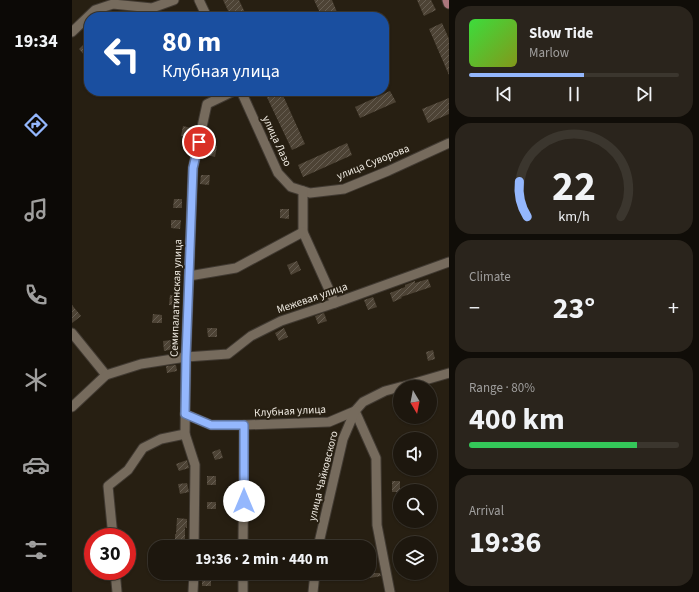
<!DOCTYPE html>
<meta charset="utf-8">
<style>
body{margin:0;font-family:"Source Sans 3",sans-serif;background:#2a241c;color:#f1f3f6;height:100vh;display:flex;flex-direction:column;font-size:15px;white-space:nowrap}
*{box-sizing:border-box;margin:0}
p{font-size:13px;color:#a09f9e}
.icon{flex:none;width:22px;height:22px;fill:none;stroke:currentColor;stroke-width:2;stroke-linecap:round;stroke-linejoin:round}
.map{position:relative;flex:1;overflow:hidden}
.side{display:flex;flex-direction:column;gap:6px;padding:6px;background:#100d08;width:250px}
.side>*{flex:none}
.top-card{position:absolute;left:12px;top:12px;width:305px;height:84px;border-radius:16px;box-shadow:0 1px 3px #0004,0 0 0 1px #3b362e;background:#1a4fa0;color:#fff;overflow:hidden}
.needle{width:26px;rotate:170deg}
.fabs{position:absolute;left:321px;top:380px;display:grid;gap:8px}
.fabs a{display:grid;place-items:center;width:44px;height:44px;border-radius:50%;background:#1d170e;box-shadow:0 1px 3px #0004,0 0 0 1px #3b362e;font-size:20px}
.speed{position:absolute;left:12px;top:528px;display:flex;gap:8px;font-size:20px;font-weight:700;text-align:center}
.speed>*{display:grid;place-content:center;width:52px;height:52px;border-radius:50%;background:#1d170e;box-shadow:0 1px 3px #0004,0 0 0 1px #3b362e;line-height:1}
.speed .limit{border:6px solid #d22;background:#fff;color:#111}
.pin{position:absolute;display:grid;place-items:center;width:34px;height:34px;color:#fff;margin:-17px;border:2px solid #fff;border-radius:50%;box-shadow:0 1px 4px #0007}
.me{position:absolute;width:44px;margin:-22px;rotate:0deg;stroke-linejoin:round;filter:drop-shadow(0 0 3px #0008)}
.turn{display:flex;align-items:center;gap:14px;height:84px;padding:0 12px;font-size:18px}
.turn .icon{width:52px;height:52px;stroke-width:2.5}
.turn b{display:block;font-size:28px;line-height:34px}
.big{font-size:30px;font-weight:700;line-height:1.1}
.side .widget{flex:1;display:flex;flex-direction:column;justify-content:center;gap:6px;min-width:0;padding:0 14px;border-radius:16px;background:#2a241c}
.side .dial{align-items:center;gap:0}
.dial svg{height:104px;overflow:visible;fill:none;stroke:#3b362e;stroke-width:7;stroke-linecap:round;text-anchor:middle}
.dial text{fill:#f1f3f6;stroke:none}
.song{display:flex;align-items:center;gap:12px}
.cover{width:48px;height:48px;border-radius:6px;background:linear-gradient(135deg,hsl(120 70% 55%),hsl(70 70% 35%))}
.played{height:4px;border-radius:2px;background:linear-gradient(90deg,#94b7fd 55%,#3b362e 55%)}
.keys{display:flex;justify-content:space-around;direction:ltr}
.heat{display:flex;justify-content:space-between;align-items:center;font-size:22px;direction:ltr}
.charge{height:6px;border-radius:3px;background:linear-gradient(90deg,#34c759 80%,#3b362e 0)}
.trip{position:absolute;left:76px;top:540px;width:228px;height:40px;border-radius:16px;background:#1d170e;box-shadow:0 1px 3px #0004,0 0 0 1px #3b362e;font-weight:700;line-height:40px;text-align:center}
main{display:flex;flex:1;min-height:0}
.tab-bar{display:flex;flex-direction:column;width:72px;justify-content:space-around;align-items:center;background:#0c0906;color:#a09f9e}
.tab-bar .icon{width:28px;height:28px}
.tab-bar .selected{color:#94b7fd}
.tab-bar b{font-size:18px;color:#f1f3f6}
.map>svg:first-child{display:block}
.building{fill:url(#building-hatch)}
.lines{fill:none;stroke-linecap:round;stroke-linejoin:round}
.minor-casing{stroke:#413a32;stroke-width:11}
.major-casing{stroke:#413a32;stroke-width:13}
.minor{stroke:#766b5d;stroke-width:9}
.major{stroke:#ab767c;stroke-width:11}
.route-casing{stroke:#6077a4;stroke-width:10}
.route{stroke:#94b7fd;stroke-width:7}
.labels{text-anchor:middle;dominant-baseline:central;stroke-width:4;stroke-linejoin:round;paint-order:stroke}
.street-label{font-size:11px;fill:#efeae1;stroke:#271f12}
</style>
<main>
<nav class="tab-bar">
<b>19:34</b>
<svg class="icon selected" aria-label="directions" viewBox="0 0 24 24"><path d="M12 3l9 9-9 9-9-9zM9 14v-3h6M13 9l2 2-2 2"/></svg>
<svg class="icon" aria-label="music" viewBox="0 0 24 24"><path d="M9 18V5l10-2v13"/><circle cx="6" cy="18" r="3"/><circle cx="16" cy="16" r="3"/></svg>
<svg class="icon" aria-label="phone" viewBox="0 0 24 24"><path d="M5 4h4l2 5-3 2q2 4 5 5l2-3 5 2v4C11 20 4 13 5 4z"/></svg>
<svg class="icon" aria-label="climate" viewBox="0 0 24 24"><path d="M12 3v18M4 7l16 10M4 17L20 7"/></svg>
<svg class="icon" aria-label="car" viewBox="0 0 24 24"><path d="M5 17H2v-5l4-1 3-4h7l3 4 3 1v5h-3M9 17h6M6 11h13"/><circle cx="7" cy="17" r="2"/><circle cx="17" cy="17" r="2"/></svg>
<svg class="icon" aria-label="filters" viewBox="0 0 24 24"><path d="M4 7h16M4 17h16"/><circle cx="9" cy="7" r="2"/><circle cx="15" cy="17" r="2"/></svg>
</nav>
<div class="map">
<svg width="377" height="592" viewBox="0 0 377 592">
<defs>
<pattern id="building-hatch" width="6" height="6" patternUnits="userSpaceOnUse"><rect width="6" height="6" fill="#4d4335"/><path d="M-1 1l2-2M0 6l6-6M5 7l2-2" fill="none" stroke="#675e52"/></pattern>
</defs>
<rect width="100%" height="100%" fill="#271f12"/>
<g class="building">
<polygon points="151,0 167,0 175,17 159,17"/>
<polygon points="242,0 260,0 267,17 250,17"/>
<polygon points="345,0 359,0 364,10 352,16"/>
<polygon points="370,23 377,39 377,75 357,29"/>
<polygon points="14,42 17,45 17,53 13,56 7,49"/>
<polygon points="192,91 209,91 233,144 220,150"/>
<polygon points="318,91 324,102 288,118 283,107"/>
<polygon points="377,98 377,114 356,123 350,109"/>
<polygon points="111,126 119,128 117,138 109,136"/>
<polygon points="275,143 280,155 231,177 226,165"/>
<polygon points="137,145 145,146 143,157 135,155"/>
<polygon points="129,175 138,175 137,185 128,184"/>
<polygon points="102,199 110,199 110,208 101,208"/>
<polygon points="208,209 217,209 217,219 208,218"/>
<polygon points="99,220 109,220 108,229 99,228"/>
<polygon points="225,261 229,270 219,275 215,265"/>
<polygon points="356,279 359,287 329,297 330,298 321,302 318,293 333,287 333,285 343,281 343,283"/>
<polygon points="98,295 108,296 107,306 97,305"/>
<polygon points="301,297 305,307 296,310 292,300"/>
<polygon points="0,305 9,316 0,323"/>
<polygon points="252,313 255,321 246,324 243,316"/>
<polygon points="81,314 90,315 90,323 80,323"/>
<polygon points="135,328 145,328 145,337 136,337"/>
<polygon points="212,328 216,337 207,341 203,333"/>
<polygon points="100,340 102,349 92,351 91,341"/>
<polygon points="361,350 363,359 356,361 354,352"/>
<polygon points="104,365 105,371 95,373 94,366"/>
<polygon points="148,449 151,458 143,460 140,452"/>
<polygon points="115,460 117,468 107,471 104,464"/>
<rect x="135" y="476" width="9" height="9"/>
<rect x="320" y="481" width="8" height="11"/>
<polygon points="115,483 117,492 108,494 106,484"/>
<rect x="135" y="502" width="9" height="7"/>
<polygon points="105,518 115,519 115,528 113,527 113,545 103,544 103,534 104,534"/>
<polygon points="291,573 308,573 309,576 292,579"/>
<rect x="130" y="577" width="9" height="9"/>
</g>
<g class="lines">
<g class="minor-casing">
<g id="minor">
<polyline points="127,0 135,17"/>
<polyline points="0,32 23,10 41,4 80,8 102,0"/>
<polyline points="169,91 206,173 219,187 238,193 272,189 316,171 377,143"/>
<polyline points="231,191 231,232 263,303"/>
<polyline points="117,276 164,268 231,232"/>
<polyline points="0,333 34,375"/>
<polyline points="329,387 377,373"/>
<polyline points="0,407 34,375 69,364 114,357 156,354 179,336 209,321 263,303 377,262"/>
<polyline points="283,411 304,458 305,525 318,592"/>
<polyline points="113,414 139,425 172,425 257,422 283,411 291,402 313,391 328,387"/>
<polyline points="41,537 36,486 56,470 71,448 89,439 113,434"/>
<polyline points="122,547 123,465 113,434 114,357 121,168 135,104 162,91"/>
<polyline points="171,547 172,425"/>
<polyline points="246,547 271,439 283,411"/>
<polyline points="43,571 45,592"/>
<polyline points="121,592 122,573"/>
<polyline points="171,592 171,573"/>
<polyline points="241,592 243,573"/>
</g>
</g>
<g class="major-casing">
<polyline id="major" points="376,0 377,3"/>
</g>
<use href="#minor" class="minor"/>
<use href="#major" class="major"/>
</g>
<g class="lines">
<g class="route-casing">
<polyline id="route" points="127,142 121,168 114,357 113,414 139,425 172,425 172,501"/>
</g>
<use href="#route" class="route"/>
</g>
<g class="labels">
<g class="street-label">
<text transform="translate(205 141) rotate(65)">улица Лазо</text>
<text transform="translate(301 162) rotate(-22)">улица Суворова</text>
<text transform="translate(104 298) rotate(-88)">Семипалатинская улица</text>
<text transform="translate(240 298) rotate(-19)">Межевая улица</text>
<text transform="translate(218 411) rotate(-3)">Клубная улица</text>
<text transform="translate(251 476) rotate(-76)">улица Чайковского</text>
</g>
</g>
</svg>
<div class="fabs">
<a><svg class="needle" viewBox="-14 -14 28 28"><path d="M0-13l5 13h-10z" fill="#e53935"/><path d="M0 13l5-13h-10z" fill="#a09f9e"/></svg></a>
<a><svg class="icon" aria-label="sound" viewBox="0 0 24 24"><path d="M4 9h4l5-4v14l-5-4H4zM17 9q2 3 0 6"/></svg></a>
<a><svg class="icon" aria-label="search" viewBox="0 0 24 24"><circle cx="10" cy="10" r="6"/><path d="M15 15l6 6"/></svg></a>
<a><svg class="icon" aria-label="layers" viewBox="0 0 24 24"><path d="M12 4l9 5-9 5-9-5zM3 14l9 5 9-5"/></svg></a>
</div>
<div class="speed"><div class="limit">30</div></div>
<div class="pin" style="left:127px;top:142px;background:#d93025"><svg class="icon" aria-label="arrive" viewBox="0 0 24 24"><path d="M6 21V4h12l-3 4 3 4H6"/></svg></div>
<svg class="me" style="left:172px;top:501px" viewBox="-20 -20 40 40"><circle r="19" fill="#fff"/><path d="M0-13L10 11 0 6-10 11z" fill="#94b7fd"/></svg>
<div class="trip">19:36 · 2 min · 440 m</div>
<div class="top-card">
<div class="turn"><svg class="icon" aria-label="left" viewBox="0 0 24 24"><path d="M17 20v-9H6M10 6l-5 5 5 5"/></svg><div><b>80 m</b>Клубная улица</div></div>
</div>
</div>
<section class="side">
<div class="widget">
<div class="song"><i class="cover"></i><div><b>Slow Tide</b><p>Marlow</p></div></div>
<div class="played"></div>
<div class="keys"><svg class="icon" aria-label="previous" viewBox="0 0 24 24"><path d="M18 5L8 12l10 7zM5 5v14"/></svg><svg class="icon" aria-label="pause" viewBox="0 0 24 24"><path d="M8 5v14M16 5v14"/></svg><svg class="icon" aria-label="next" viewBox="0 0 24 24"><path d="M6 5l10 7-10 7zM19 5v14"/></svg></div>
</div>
<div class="widget dial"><svg viewBox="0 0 100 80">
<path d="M14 69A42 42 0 1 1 86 69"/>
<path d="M14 69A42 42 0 0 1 8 42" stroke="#94b7fd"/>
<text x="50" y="56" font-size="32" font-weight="700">22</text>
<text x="50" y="72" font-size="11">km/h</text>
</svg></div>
<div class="widget"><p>Climate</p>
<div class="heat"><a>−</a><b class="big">23°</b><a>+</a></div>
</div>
<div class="widget"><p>Range · 80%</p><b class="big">400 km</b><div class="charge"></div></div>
<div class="widget"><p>Arrival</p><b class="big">19:36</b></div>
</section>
</main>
